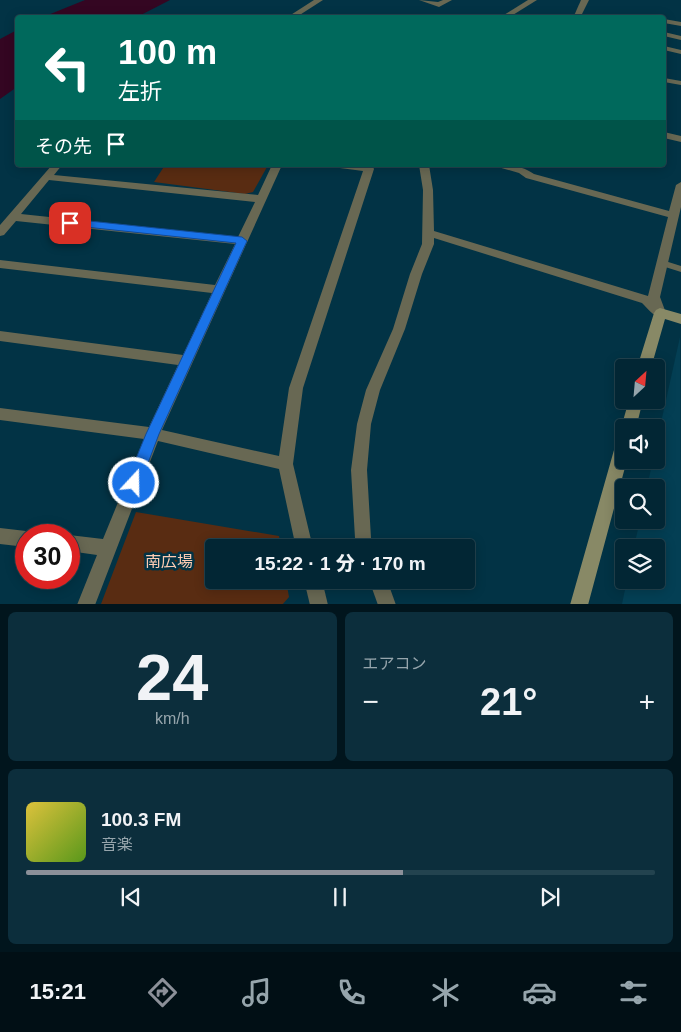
<!DOCTYPE html>
<html lang="ja">
<meta charset="utf-8">
<style>
body{margin:0;font-family:Helvetica,"Noto Sans JP",sans-serif;background:#0c2e3c;color:#f1f3f6;height:100vh;display:flex;flex-direction:column;font-size:19px;white-space:nowrap}
*{box-sizing:border-box;margin:0}
p{font-size:16px;color:#96a5ac}
.icon{flex:none;width:28px;height:28px;fill:none;stroke:currentColor;stroke-width:2;stroke-linecap:round;stroke-linejoin:round}
.map{position:relative;height:604px;overflow:hidden}
.side{display:flex;flex-direction:column;gap:8px;padding:8px;background:#01151d;flex:1}
.side>*{flex:none}
.hud{position:absolute;left:15px;top:15px;width:651px;height:152px;border-radius:5px;box-shadow:0 2px 12px #0003,0 0 0 1px #23434f;background:#00695c;color:#fff;overflow:hidden}
.needle{width:32px;rotate:26deg}
.buttons{position:absolute;left:615px;top:359px;display:grid;gap:10px}
.buttons a{display:grid;place-items:center;width:50px;height:50px;border-radius:5px;background:#022634;box-shadow:0 2px 12px #0003,0 0 0 1px #23434f;font-size:25px}
.speed{position:absolute;left:15px;top:524px;display:flex;gap:10px;font-size:25px;font-weight:700;text-align:center}
.speed>*{display:grid;place-content:center;width:65px;height:65px;border-radius:50%;background:#022634;box-shadow:0 2px 12px #0003,0 0 0 1px #23434f;line-height:1}
.speed .limit{border:8px solid #d22;background:#fff;color:#111}
.pin{position:absolute;display:grid;place-items:center;width:42px;height:42px;color:#fff;margin:-21px;border-radius:10px;box-shadow:0 2px 8px #0006}
.me{position:absolute;width:55px;margin:-28px;rotate:21deg;stroke-linejoin:round;filter:drop-shadow(0 0 4px #0008)}
.turn{display:flex;align-items:center;gap:18px;height:105px;padding:0 20px;font-size:22px}
.turn .icon{width:65px;height:65px;stroke-width:2.5}
.turn b{display:block;font-size:35px;line-height:42px}
.then{display:flex;align-items:center;height:48px;padding:0 20px;background:#0003;gap:10px;font-size:19px}
.big{font-size:38px;font-weight:800;line-height:1.1}
.side .widget{flex:1;display:flex;flex-direction:column;justify-content:center;gap:8px;min-width:0;padding:0 18px;border-radius:8px;background:#0c2e3c}
.side .dial{align-items:center;gap:0}
.dial b{font-size:65px;line-height:1}
.song{display:flex;align-items:center;gap:15px}
.cover{width:60px;height:60px;border-radius:8px;background:linear-gradient(135deg,hsl(50 70% 55%),hsl(90 70% 35%))}
.played{height:5px;border-radius:2px;background:linear-gradient(90deg,#8c9099 60%,#23434f 60%)}
.keys{display:flex;justify-content:space-around;direction:ltr}
.heat{display:flex;justify-content:space-between;align-items:center;font-size:28px;direction:ltr}
.side .tiles{flex:1;display:grid;gap:8px;grid-template-columns:1fr 1fr}
.widget:last-child{grid-column:span 2}
.trip{position:absolute;left:205px;top:539px;width:270px;height:50px;border-radius:5px;background:#022634;box-shadow:0 2px 12px #0003,0 0 0 1px #23434f;font-weight:800;line-height:50px;text-align:center}
.dock{display:flex;height:80px;justify-content:space-around;align-items:center;background:#010f15;color:#96a5ac}
.dock .icon{width:35px;height:35px}
.dock .on{color:#8c9099}
.dock b{font-size:22px;color:#f1f3f6}
.map>svg:first-child{display:block}
.built{fill:#043f54}
.green{fill:#592c12}
.water{fill:#340622}
.lines{fill:none;stroke-linecap:round;stroke-linejoin:round}
.lane{fill:#686853;fill-rule:evenodd}
.street{fill:#686853;fill-rule:evenodd}
.secondary{fill:#888966;fill-rule:evenodd}
.route{fill:#1a73e8;stroke:#114b97}
.labels{text-anchor:middle;dominant-baseline:central;stroke-width:5;stroke-linejoin:round;paint-order:stroke}
.near-park-label{font-size:16px;fill:#feccb3;stroke:#023345}
</style>
<div class="map">
<svg width="681" height="605" viewBox="0 0 681 605">
<rect width="100%" height="100%" fill="#023345"/>
<polygon class="built" points="680,337 681,604 622,604 627,580 656,580 656,548 634,547 640,520 656,520 656,488 647,487 653,460 656,460 656,445"/>
<g class="green">
<polygon points="165,165 265,165 267,167 253,192 245,194 154,182"/>
<polygon points="136,512 279,536 281,547 214,548 214,580 286,580 289,597 282,605 101,604"/>
</g>
<g class="water">
<polygon points="85,0 170,0 137,17 43,17"/>
<polygon points="17,30 17,87 0,99 0,39"/>
</g>
<g class="lines">
<g class="lane">
<polygon points="638,14 649,17 649,18 636,17 635,16"/>
<polygon points="664,19 681,22 681,26 664,23"/>
<polygon points="664,32 681,36 681,40 664,36"/>
<polygon points="664,46 681,50 681,54 664,50"/>
<polygon points="664,78 681,81 681,85 664,82"/>
<polygon points="662,260 681,266 681,272 659,265 658,263"/>
</g>
<g class="street">
<polygon points="314,0 323,0 295,18 286,18"/>
<polygon points="419,0 438,2 443,0 452,0 439,7"/>
<polygon points="528,0 537,0 508,18 499,18"/>
<polygon points="581,0 589,0 580,18 573,18"/>
<polygon points="664,132 681,136 681,142 664,138"/>
<path d="M52 165H62L54 175 258 195 272 165H282L162 430 279 456 289 388 363 171 340 168 335 165 373 167 374 169 303 388 293 464 313 548H296L279 469 158 441 95 605H77L97 555 69 551V535L103 539 144 439 0 420V408L149 427 178 365 0 341V331L183 355 212 293 0 268V260L215 285 235 244 16 221 4 235 0 236V225ZM49 180 255 202 238 237 21 214Z"/>
<path d="M419 165H429L433 190 434 231 648 296 668 217 526 178 519 173 498 167 497 165C511 165 522 166 534 174L669 211 676 185 681 182V207L660 297 666 313 664 316C655 319 648 309 642 303L434 238V244L422 274 405 329 380 390 371 424 367 470 371 538 375 548H358L355 538 351 470 357 424 366 390 393 329 410 274 422 244 423 190Z"/>
<polygon points="0,528 26,531 33,535 26,535 26,547 0,544"/>
<polygon points="304,580 322,580 328,605 310,605"/>
<polygon points="369,580 387,580 396,605 378,605"/>
</g>
<g class="secondary">
<polygon points="660,308 681,314 681,324 665,319 651,368 637,368 654,313 656,310"/>
<polygon points="629,400 643,400 636,428 624,428 624,433 621,428"/>
<polygon points="624,437 624,460 627,460 588,605 570,605 616,443 619,438"/>
</g>
</g>
<polygon class="route" points="70,219 242,237 247,241 159,434 139,487 134,489 128,487 126,483 146,434 236,243 67,225 67,220"/>
<g class="labels">
<g class="near-park-label">
<text x="169" y="561">南広場</text>
</g>
</g>
</svg>
<div class="buttons">
<a><svg class="needle" viewBox="-14 -14 28 28"><path d="M0-13l5 13h-10z" fill="#e53935"/><path d="M0 13l5-13h-10z" fill="#96a5ac"/></svg></a>
<a><svg class="icon" aria-label="sound" viewBox="0 0 24 24"><path d="M4 9h4l5-4v14l-5-4H4zM17 9q2 3 0 6"/></svg></a>
<a><svg class="icon" aria-label="search" viewBox="0 0 24 24"><circle cx="10" cy="10" r="6"/><path d="M15 15l6 6"/></svg></a>
<a><svg class="icon" aria-label="layers" viewBox="0 0 24 24"><path d="M12 4l9 5-9 5-9-5zM3 14l9 5 9-5"/></svg></a>
</div>
<div class="speed"><div class="limit">30</div></div>
<div class="pin" style="left:70px;top:223px;background:#d93025"><svg class="icon" aria-label="arrive" viewBox="0 0 24 24"><path d="M6 21V4h12l-3 4 3 4H6"/></svg></div>
<svg class="me" style="left:134px;top:483px" viewBox="-20 -20 40 40"><circle r="17" fill="#1a73e8" stroke="#fff" stroke-width="3"/><path d="M0-11L8 9 0 5-8 9z" fill="#fff"/></svg>
<div class="trip">15:22 · 1 分 · 170 m</div>
<div class="hud">
<div class="turn"><svg class="icon" aria-label="left" viewBox="0 0 24 24"><path d="M17 20v-9H6M10 6l-5 5 5 5"/></svg><div><b>100 m</b>左折</div></div>
<div class="then">その先<svg class="icon" aria-label="arrive" viewBox="0 0 24 24"><path d="M6 21V4h12l-3 4 3 4H6"/></svg></div>
</div>
</div>
<section class="side">
<div class="tiles">
<div class="widget dial"><b>24</b><p>km/h</p></div>
<div class="widget"><p>エアコン</p>
<div class="heat"><a>−</a><b class="big">21°</b><a>+</a></div>
</div>
<div class="widget">
<div class="song"><i class="cover"></i><div><b>100.3 FM</b><p>音楽</p></div></div>
<div class="played"></div>
<div class="keys"><svg class="icon" aria-label="previous" viewBox="0 0 24 24"><path d="M18 5L8 12l10 7zM5 5v14"/></svg><svg class="icon" aria-label="pause" viewBox="0 0 24 24"><path d="M8 5v14M16 5v14"/></svg><svg class="icon" aria-label="next" viewBox="0 0 24 24"><path d="M6 5l10 7-10 7zM19 5v14"/></svg></div>
</div>
</div>
</section>
<nav class="dock">
<b>15:21</b>
<svg class="icon on" aria-label="directions" viewBox="0 0 24 24"><path d="M12 3l9 9-9 9-9-9zM9 14v-3h6M13 9l2 2-2 2"/></svg>
<svg class="icon" aria-label="music" viewBox="0 0 24 24"><path d="M9 18V5l10-2v13"/><circle cx="6" cy="18" r="3"/><circle cx="16" cy="16" r="3"/></svg>
<svg class="icon" aria-label="phone" viewBox="0 0 24 24"><path d="M5 4h4l2 5-3 2q2 4 5 5l2-3 5 2v4C11 20 4 13 5 4z"/></svg>
<svg class="icon" aria-label="climate" viewBox="0 0 24 24"><path d="M12 3v18M4 7l16 10M4 17L20 7"/></svg>
<svg class="icon" aria-label="car" viewBox="0 0 24 24"><path d="M5 17H2v-5l4-1 3-4h7l3 4 3 1v5h-3M9 17h6M6 11h13"/><circle cx="7" cy="17" r="2"/><circle cx="17" cy="17" r="2"/></svg>
<svg class="icon" aria-label="filters" viewBox="0 0 24 24"><path d="M4 7h16M4 17h16"/><circle cx="9" cy="7" r="2"/><circle cx="15" cy="17" r="2"/></svg>
</nav>
